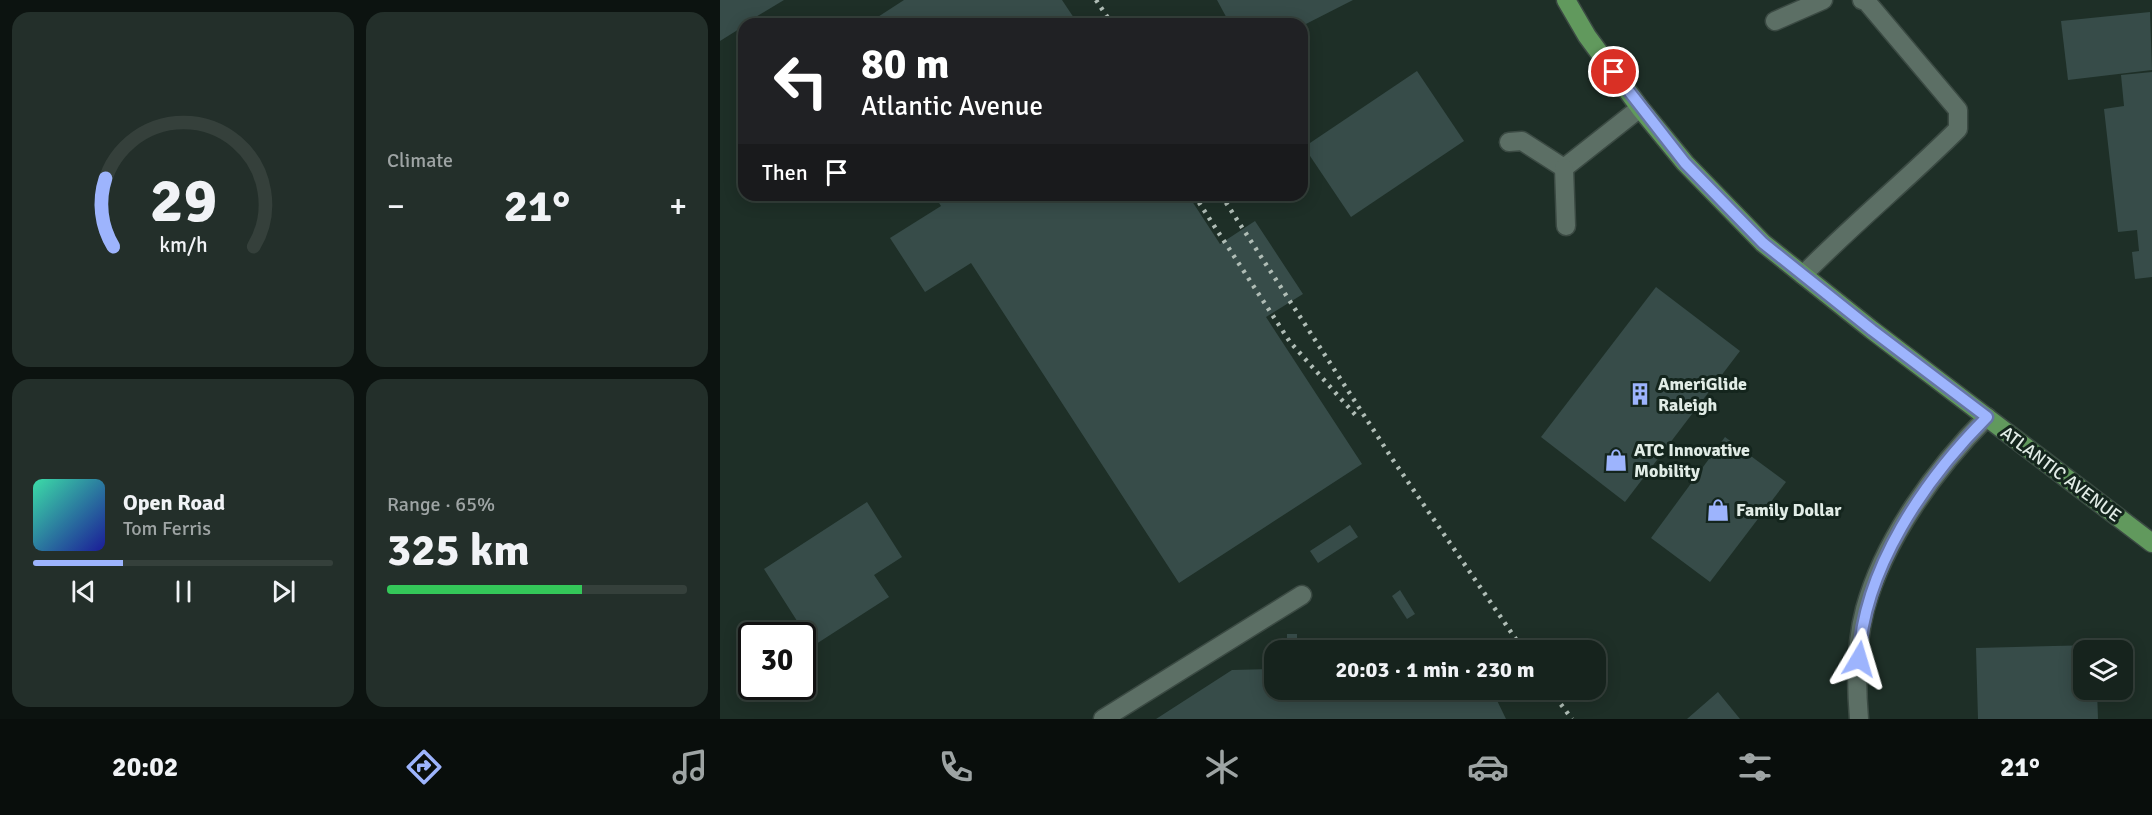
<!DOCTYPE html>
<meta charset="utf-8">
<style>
body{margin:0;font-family:Signika,sans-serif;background:#232f2a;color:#f1f3f6;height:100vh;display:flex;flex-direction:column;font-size:22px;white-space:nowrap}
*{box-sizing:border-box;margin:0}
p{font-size:20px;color:#9ea4a4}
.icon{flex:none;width:33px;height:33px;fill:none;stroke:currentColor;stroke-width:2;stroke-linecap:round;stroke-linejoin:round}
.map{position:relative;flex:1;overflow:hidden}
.details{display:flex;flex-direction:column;gap:12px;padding:12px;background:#0c1310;width:720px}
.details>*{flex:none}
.top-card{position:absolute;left:18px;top:18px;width:570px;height:183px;border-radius:18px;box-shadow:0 3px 15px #0003,0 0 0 2px #35403b;background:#202124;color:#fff;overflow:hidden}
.fabs{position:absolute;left:1353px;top:640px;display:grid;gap:12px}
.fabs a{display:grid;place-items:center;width:60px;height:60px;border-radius:12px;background:#16231d;box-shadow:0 3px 15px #0003,0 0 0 2px #35403b;font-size:30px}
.speed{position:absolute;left:18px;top:622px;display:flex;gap:12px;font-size:30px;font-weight:700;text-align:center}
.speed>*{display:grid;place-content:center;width:78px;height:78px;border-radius:50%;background:#16231d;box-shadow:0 3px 15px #0003,0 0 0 2px #35403b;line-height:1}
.speed .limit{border:3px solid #111;border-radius:9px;background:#fff;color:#111}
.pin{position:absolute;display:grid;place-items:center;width:51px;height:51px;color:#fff;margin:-26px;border:3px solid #fff;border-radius:50%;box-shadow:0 2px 6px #0007}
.me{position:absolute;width:66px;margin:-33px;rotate:7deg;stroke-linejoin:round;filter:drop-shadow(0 0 4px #0008)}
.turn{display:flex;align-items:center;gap:21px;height:126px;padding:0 24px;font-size:27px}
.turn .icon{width:78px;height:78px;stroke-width:2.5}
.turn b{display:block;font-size:42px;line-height:51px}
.then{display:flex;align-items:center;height:57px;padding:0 24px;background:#0003;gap:12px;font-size:22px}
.big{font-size:45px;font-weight:700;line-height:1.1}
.details .widget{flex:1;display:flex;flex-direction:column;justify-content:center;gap:9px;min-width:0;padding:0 21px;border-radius:18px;background:#232f2a}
.details .dial{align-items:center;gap:0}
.dial svg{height:156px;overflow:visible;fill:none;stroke:#35403b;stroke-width:7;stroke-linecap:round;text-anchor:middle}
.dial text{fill:#f1f3f6;stroke:none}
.song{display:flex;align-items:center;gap:18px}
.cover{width:72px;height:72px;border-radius:9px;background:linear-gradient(135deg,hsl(160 70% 55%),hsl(240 70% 35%))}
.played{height:6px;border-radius:3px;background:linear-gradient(90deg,#9db4fd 30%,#35403b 30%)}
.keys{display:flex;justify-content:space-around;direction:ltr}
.heat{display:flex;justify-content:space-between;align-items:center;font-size:33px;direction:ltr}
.charge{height:9px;border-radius:4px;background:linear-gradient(90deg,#34c759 65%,#35403b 0)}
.details .tiles{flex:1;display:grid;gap:12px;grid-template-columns:repeat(2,1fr)}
.trip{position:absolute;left:544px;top:640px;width:342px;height:60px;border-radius:18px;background:#16231d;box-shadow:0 3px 15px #0003,0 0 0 2px #35403b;font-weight:700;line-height:60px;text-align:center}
.menu{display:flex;height:96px;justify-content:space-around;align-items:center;background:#090e0c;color:#9ea4a4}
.menu .icon{width:42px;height:42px}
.menu .active{color:#9db4fd}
.menu b{font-size:27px;color:#f1f3f6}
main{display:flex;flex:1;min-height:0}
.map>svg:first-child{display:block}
.building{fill:#374c49}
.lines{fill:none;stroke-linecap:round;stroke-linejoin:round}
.minor-casing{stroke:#3b4a43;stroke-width:21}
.major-casing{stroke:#3b4a43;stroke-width:21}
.minor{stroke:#5c6f65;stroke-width:18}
.major{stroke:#61995d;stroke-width:18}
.rail{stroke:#b0bdb6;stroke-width:4.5;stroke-dasharray:3 6;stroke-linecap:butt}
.route-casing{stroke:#6675a4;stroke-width:15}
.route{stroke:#9db4fd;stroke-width:10}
.labels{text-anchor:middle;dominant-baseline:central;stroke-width:6;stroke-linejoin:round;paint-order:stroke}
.poi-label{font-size:18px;font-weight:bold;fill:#e1ece6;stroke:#14251d;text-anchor:start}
.street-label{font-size:18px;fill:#e1ece6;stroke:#14251d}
</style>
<main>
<section class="details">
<div class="tiles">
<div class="widget dial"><svg viewBox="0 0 100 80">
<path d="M14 69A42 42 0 1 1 86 69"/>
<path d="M14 69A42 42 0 0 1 10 34" stroke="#9db4fd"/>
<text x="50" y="56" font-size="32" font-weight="700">29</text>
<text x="50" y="72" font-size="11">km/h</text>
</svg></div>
<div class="widget"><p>Climate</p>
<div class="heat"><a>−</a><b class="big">21°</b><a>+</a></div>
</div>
<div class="widget">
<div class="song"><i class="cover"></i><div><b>Open Road</b><p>Tom Ferris</p></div></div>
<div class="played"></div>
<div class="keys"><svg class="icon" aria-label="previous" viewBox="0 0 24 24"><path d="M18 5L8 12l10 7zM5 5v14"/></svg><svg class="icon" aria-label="pause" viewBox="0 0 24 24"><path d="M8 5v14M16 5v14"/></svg><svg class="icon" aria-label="next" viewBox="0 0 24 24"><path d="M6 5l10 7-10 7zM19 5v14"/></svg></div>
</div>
<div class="widget"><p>Range · 65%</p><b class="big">325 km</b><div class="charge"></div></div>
</div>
</section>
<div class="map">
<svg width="1432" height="719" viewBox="0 0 1432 719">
<rect width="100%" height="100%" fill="#1e2f27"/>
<g class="building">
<polygon points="0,0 64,0 24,24 24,26 0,41"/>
<polygon points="184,0 342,0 358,24 147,24"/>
<polygon points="497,0 633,0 582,26 582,24 510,24"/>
<polygon points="1430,12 1432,70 1348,80 1341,21"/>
<polygon points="697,71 744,141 631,217 584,147"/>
<polygon points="1432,72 1432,277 1415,279 1412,252 1419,251 1417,230 1398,232 1384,109 1404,106 1401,75"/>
<polygon points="214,195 468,195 500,244 535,221 583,294 546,317 642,464 459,583 251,263 205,292 170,238 221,206"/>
<polygon points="936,287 1020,351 905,502 821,437"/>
<polygon points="1005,437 1066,482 990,582 931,538"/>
<polygon points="147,502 182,557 154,575 169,597 93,646 44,569"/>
<polygon points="630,525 638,537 598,563 590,551"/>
<polygon points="680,590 695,614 687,619 672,596"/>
<rect x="567" y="634" width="10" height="17"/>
<polygon points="1376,645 1376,651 1364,651 1364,690 1377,690 1378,719 1258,719 1256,648"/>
<polygon points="555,669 555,690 772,690 786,719 436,719 512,670"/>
<polygon points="998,692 1020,719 967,719"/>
</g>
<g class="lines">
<g class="minor-casing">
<g id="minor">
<polyline points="1055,21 1103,0"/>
<polyline points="789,142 802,141 844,168 920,108"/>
<polyline points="844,168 846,226"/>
<path d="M1083 275C1133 224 1188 179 1238 129V110L1146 1 1142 0"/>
<polyline points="383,719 582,595"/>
<path d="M1139 719C1136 684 1136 643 1145 609 1164 539 1216 468 1267 417"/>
</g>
</g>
<g class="major-casing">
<polyline id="major" points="846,0 867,36 920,108 965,163 1043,243 1152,330 1432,543"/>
</g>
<use href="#minor" class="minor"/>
<use href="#major" class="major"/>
<g class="rail">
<polyline points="376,0 392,24"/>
<polyline points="474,195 570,342 639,419"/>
<polyline points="501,195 673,460 804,651"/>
<polyline points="830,690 852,719"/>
</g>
</g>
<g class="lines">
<g class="route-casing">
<path id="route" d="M894 72 965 163 1043 243 1152 330 1267 417C1205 479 1143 569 1139 659"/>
</g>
<use href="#route" class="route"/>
</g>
<defs>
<g id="building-bare" transform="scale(1.8)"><path d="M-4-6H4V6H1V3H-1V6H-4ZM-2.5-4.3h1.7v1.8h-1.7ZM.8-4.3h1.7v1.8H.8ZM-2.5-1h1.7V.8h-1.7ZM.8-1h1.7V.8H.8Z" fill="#9db4fd" stroke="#14251d" stroke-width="2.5" paint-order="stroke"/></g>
<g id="shop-bare" transform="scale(1.8)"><path d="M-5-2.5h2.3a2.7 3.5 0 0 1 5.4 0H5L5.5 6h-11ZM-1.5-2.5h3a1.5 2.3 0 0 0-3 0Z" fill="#9db4fd" stroke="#14251d" stroke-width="2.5" paint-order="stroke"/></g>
</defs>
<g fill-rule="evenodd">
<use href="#building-bare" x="920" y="394"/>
<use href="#shop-bare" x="896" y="460"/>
<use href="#shop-bare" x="998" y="510"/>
</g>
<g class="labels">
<g class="poi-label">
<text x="938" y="384">AmeriGlide<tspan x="938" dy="21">Raleigh</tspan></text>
<text x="914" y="450">ATC Innovative<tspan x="914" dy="21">Mobility</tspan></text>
<text x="1016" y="510">Family Dollar</text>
</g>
<g class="street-label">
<text transform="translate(1341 474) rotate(37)">ATLANTIC AVENUE</text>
</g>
</g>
</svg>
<div class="fabs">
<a><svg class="icon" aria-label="layers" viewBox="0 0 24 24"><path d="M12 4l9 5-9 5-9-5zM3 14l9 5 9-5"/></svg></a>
</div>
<div class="speed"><div class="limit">30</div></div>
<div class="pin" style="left:894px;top:72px;background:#d93025"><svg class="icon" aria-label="arrive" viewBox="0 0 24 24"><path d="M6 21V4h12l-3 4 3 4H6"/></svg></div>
<svg class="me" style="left:1139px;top:659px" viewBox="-20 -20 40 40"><path d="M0-17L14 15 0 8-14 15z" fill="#9db4fd" stroke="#fff" stroke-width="4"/></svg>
<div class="trip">20:03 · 1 min · 230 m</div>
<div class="top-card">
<div class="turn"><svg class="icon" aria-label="left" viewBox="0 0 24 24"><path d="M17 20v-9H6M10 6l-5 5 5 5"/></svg><div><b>80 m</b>Atlantic Avenue</div></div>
<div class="then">Then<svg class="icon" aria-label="arrive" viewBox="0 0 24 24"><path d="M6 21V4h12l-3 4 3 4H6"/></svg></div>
</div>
</div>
</main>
<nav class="menu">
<b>20:02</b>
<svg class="icon active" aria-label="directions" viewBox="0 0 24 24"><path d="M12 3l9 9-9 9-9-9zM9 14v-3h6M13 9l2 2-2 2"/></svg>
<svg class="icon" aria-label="music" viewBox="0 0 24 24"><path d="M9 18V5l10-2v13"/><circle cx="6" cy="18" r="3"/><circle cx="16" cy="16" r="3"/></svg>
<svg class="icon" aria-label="phone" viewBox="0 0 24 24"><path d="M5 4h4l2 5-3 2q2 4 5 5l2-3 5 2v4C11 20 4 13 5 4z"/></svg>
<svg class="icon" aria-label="climate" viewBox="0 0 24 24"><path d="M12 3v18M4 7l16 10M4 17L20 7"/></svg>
<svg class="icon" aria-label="car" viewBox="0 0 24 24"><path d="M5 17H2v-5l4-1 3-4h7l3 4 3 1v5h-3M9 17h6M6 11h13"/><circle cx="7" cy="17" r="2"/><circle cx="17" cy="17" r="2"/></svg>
<svg class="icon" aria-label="filters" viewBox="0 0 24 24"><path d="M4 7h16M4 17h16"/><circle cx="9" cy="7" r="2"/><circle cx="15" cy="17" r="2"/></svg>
<b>21°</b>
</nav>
